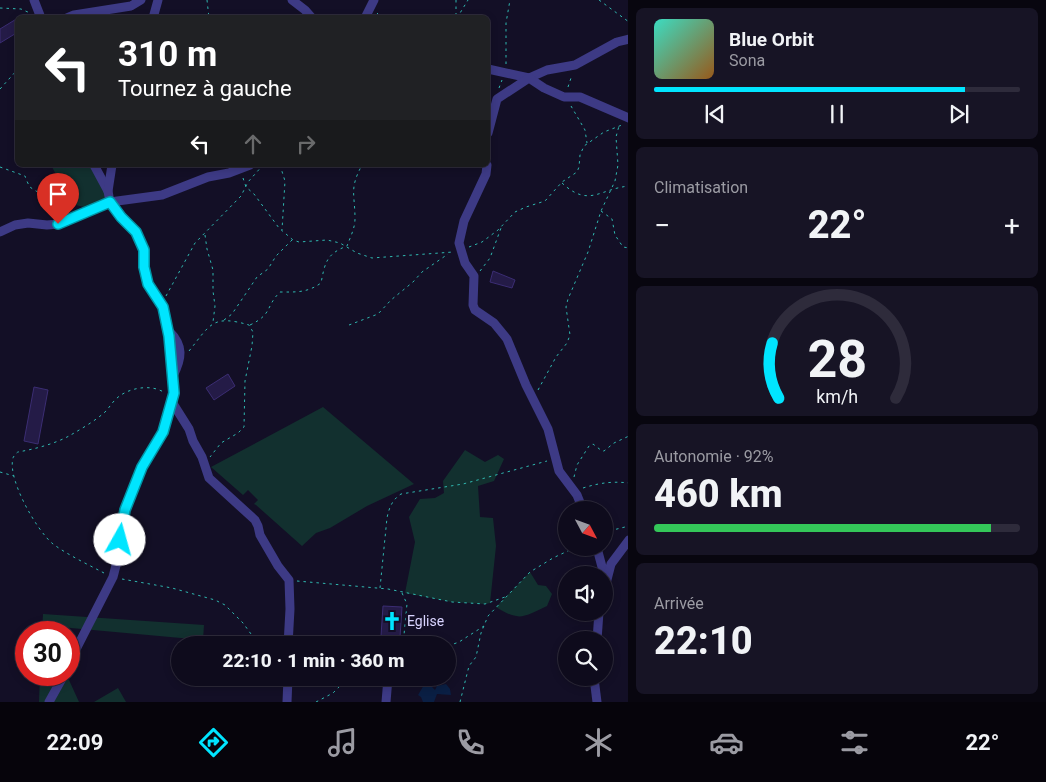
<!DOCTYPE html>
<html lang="fr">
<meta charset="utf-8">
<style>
body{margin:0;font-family:Roboto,sans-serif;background:#171425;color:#f1f3f6;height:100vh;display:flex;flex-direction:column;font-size:19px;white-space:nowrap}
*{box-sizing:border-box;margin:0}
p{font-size:16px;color:#9b9ba3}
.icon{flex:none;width:28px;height:28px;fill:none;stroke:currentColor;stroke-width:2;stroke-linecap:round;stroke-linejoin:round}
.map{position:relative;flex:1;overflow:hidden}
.drawer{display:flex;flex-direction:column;gap:8px;padding:8px;background:#08060f;width:418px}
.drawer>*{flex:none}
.hud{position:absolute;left:15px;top:15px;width:475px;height:152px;border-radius:8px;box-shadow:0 2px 8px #0003,0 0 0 1px #2e2b3b;background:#202124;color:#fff;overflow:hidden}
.needle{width:32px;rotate:131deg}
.tools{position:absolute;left:558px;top:501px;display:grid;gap:10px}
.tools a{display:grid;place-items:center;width:55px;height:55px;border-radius:50%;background:#0e0b1c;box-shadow:0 2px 8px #0003,0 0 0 1px #2e2b3b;font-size:25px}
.speed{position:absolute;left:15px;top:621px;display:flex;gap:10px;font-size:25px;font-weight:700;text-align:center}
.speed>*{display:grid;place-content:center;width:65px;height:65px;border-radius:50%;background:#0e0b1c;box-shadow:0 2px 8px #0003,0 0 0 1px #2e2b3b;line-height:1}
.speed .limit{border:8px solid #d22;background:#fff;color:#111}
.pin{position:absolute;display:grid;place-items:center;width:42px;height:42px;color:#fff;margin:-51px -21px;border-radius:50% 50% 50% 0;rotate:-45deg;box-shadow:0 0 5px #0007}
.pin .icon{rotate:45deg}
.me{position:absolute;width:55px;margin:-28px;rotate:7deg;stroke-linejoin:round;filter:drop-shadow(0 0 4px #0008)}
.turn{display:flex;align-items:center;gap:18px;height:105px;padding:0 20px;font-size:22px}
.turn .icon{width:65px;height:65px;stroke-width:2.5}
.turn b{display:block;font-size:35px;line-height:42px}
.lanes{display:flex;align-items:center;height:48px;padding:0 20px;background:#0003;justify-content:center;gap:25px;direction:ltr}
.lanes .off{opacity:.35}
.big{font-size:38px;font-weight:800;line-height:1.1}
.drawer .widget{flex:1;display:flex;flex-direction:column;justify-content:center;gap:8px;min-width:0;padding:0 18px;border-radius:8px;background:#171425}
.drawer .dial{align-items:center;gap:0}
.dial svg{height:130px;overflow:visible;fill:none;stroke:#2e2b3b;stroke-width:7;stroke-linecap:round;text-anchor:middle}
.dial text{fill:#f1f3f6;stroke:none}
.song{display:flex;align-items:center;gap:15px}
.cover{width:60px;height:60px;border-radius:8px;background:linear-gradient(135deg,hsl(170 70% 55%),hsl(30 70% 35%))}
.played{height:5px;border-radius:2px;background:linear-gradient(90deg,#00e5ff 85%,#2e2b3b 85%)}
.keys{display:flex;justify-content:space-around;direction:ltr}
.heat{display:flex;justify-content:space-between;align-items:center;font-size:28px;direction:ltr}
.charge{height:8px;border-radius:4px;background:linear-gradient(90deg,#34c759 92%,#2e2b3b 0)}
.trip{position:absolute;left:171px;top:636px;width:285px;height:50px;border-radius:25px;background:#0e0b1c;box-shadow:0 2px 8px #0003,0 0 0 1px #2e2b3b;font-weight:800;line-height:50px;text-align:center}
.dock{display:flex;height:80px;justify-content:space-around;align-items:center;background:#06040b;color:#9b9ba3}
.dock .icon{width:35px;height:35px}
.dock .active{color:#00e5ff}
.dock b{font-size:22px;color:#f1f3f6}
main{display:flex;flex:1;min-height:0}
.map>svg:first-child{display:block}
.green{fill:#12302f}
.water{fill:#0a1f44}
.building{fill:#241b47;stroke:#3b2d73}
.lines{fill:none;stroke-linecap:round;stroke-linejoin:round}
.path{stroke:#2fb8b0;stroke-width:1;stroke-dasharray:2.5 4;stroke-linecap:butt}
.street{stroke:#3d3a85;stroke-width:9}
.route-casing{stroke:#0095a6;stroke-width:12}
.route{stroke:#00e5ff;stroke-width:9}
.labels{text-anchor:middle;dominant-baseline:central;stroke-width:5;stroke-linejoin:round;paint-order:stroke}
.poi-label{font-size:14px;fill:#d9d4ff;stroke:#130f26;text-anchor:start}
</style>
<main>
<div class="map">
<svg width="629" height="702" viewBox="0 0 629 702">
<rect width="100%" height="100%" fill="#130f26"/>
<g class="green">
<polygon points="51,165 94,165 110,202 91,209 61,201 53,188 61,184"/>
<polygon points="323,407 414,484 367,506 330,528 316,533 302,546 256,505 254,504 258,500 248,490 243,495 211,467"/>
<polygon points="465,450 485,462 498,455 504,459 494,481 478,486 480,517 493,518 496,546 490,603 485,604 452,602 405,593 415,542 409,517 420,499 435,498 444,493 443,481"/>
<path d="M530 572 538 585 546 586 552 594 547 606C523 617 520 622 496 607Z"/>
<polygon points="43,614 204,625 203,640 60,627 60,632 42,632"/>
<polygon points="40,675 57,675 57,677 69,680 79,702 39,702"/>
<polygon points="118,688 126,702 94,702"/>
</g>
<polygon class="water" points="446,684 450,689 451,695 437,694 434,702 423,702 421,697 418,695 424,685 432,687 435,690 437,686"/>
<g class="building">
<polygon points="18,18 18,32 0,43 0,29"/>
<polygon points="493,271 515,280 512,288 490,282"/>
<polygon points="228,374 235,386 214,400 206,388"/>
<polygon points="34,387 48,390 38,444 24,441"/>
<polygon points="383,606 402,607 400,637 398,637 398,643 382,641 383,636 381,636"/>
</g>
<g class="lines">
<g class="path">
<polyline points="207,0 209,18"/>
<polyline points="456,0 456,17"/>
<polyline points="599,0 629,22"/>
<polyline points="0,8 21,9 30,13"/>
<polyline points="377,13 382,18"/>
<polyline points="457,18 468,0"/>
<polyline points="506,64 506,23 510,0"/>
<polyline points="568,87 572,75"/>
<polyline points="499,88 502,80"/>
<polyline points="0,89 18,69"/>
<polyline points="571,106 585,130 587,143"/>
<polyline points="280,165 285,181 282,230"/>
<path d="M0 167 25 176C26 179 28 184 30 187 40 195 64 204 77 206"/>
<polyline points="243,178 246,187 254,194 279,228 293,240 299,242 327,240 340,243 357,253 372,258 453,252"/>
<path d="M562 183C589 208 599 189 629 186"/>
<polyline points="601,211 612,219 615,235 623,247 629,248"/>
<polyline points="205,235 207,249 213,270 213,291 215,306 213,322"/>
<polyline points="469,247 482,242 498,230 515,212 526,207 545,201 562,182 577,172 579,167 580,155 584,146 604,132 622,125"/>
<polyline points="480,271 490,258 501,228"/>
<polyline points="166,296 195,243 241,196 248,182 263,165"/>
<polyline points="224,320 232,314 257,277 268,269 276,256 292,240"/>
<path d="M250 325C273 314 265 307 280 292 296 292 307 293 321 283 325 263 326 254 347 246 350 238 355 228 355 219 355 194 349 189 362 165"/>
<polyline points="349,325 378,314 391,300 413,282 422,272 448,254"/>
<path d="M189 351C210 325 212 314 249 325L253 332 252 346 245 381 244 427 238 433 221 443 210 457"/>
<polyline points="538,390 556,357 567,343 570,335 566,307 568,299 588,252 601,211 615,181 618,165 616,137 619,126"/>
<polyline points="0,472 14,476"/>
<polyline points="574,477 577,465 589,446 593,444 602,451 604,451 614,443 629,436"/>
<path d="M583 488C599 483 612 481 629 483"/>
<polyline points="604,534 613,530 629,526"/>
<path d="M104 573C87 564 68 555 53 544 37 531 7 479 13 458 13 457 17 452 18 452 35 449 54 444 69 436 81 429 95 421 105 412 109 408 111 404 115 400 126 388 151 383 165 393"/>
<polyline points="122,579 172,588 215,600 225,605 243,623 259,645"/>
<polyline points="297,581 388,589 452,602 485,604 505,597"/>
<path d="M380 588 387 518C389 508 392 500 401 494L463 484 547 461"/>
<polyline points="402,593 407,604 403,645"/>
<polyline points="448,646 459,642 484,626"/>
<polyline points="276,678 279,683"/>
<polyline points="316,702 333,693 348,678"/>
<polyline points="460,702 469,666 476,657 481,633 488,616 530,572 553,558 574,548"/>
</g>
<g class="street">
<polyline points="34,0 41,18"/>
<polyline points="292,0 305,10 312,18"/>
<polyline points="67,18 74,15 131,6 141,0"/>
<polyline points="153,18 158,0"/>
<polyline points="365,18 374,0"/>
<polyline points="488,69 529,78 547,70 575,65 617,42 629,39"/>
<polyline points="488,133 497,99 529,78 544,88 564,97 580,97 629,118"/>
<polyline points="94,165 108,191"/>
<polyline points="487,165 486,174 464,221 459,243 465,263 474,276 473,305 475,310 494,323 507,339 526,385 548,429 559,471 577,495 583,510"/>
<polyline points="0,232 15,225 28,223 47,225 58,224 110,202 162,195 208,177 229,173 250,165"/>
<path d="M169 331C184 346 182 358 173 376"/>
<polyline points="172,402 189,429 193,441 202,457 209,478 255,520 258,526 260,535 278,566 289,580 290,609 288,645"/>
<polyline points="597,548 606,582"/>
<polyline points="604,591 611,564 629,540"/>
<polyline points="597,640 599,612"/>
<polyline points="69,663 113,577 120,550 121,530 125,510 142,467 163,432 174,393 169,336 163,307 148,284 144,267 144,250 136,233 110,202 108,191 112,165"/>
<polyline points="594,678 597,702"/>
<polyline points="49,702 64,675"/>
<polyline points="287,702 288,678"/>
<polyline points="386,702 388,678"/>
</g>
</g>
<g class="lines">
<g class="route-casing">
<polyline id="route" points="58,224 110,202 121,217 136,232 144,250 144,267 148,284 163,307 169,336 174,393 163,432 142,467 125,510 120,540"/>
</g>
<use href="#route" class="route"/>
</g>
<defs>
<g id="church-bare" transform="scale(1.5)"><path d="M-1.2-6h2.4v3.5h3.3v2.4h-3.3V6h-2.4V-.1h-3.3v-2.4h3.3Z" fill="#00e5ff" stroke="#130f26" stroke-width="2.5" paint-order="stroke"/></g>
</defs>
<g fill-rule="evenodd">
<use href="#church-bare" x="392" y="621"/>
</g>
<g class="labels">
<g class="poi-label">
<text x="407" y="621">Eglise</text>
</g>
</g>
</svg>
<div class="tools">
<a><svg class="needle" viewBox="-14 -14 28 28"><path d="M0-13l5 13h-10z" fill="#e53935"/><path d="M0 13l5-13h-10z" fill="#9b9ba3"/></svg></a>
<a><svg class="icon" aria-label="sound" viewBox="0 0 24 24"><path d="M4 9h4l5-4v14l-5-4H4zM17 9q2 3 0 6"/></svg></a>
<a><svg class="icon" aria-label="search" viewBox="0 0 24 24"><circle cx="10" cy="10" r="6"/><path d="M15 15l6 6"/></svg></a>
</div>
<div class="speed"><div class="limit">30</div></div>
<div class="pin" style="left:58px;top:224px;background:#d93025"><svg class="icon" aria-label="arrive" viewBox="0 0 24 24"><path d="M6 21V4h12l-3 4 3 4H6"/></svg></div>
<svg class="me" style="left:120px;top:540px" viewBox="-20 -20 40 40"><circle r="19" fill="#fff"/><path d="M0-13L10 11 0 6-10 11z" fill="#00e5ff"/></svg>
<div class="trip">22:10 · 1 min · 360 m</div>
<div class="hud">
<div class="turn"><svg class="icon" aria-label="left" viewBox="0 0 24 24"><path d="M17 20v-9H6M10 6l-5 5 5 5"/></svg><div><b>310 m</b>Tournez à gauche</div></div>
<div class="lanes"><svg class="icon" aria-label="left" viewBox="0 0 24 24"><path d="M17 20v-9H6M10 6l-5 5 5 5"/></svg><svg class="icon off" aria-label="ahead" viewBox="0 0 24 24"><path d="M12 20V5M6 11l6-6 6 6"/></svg><svg class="icon off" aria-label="right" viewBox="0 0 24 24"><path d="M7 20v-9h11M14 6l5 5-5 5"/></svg></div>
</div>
</div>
<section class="drawer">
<div class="widget">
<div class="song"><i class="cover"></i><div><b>Blue Orbit</b><p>Sona</p></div></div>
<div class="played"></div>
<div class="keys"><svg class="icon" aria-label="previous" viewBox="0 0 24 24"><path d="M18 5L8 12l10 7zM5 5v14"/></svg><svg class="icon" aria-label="pause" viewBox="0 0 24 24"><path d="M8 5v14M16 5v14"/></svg><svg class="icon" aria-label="next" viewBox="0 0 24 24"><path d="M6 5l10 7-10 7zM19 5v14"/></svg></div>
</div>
<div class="widget"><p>Climatisation</p>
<div class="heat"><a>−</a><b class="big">22°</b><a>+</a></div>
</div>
<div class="widget dial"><svg viewBox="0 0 100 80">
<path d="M14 69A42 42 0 1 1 86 69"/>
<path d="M14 69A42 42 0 0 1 10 35" stroke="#00e5ff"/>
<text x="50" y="56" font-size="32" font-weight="700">28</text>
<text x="50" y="72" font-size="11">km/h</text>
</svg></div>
<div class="widget"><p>Autonomie · 92%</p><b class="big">460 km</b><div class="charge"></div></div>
<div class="widget"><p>Arrivée</p><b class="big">22:10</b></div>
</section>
</main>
<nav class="dock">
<b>22:09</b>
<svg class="icon active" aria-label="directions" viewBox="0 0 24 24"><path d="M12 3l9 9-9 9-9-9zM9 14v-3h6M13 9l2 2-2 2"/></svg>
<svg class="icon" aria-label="music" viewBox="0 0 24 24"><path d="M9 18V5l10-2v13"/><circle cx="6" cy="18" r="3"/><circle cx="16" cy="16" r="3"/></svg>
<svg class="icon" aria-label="phone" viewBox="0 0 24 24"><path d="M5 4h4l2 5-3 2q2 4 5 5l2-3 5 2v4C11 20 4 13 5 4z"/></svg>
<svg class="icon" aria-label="climate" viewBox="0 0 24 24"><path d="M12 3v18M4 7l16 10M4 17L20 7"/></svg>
<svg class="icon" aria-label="car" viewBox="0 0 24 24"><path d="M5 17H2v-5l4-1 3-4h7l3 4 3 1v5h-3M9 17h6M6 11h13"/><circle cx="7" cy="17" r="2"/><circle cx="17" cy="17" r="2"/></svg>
<svg class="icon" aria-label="filters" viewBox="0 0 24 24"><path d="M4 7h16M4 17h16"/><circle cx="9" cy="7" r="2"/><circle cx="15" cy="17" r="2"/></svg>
<b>22°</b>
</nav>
